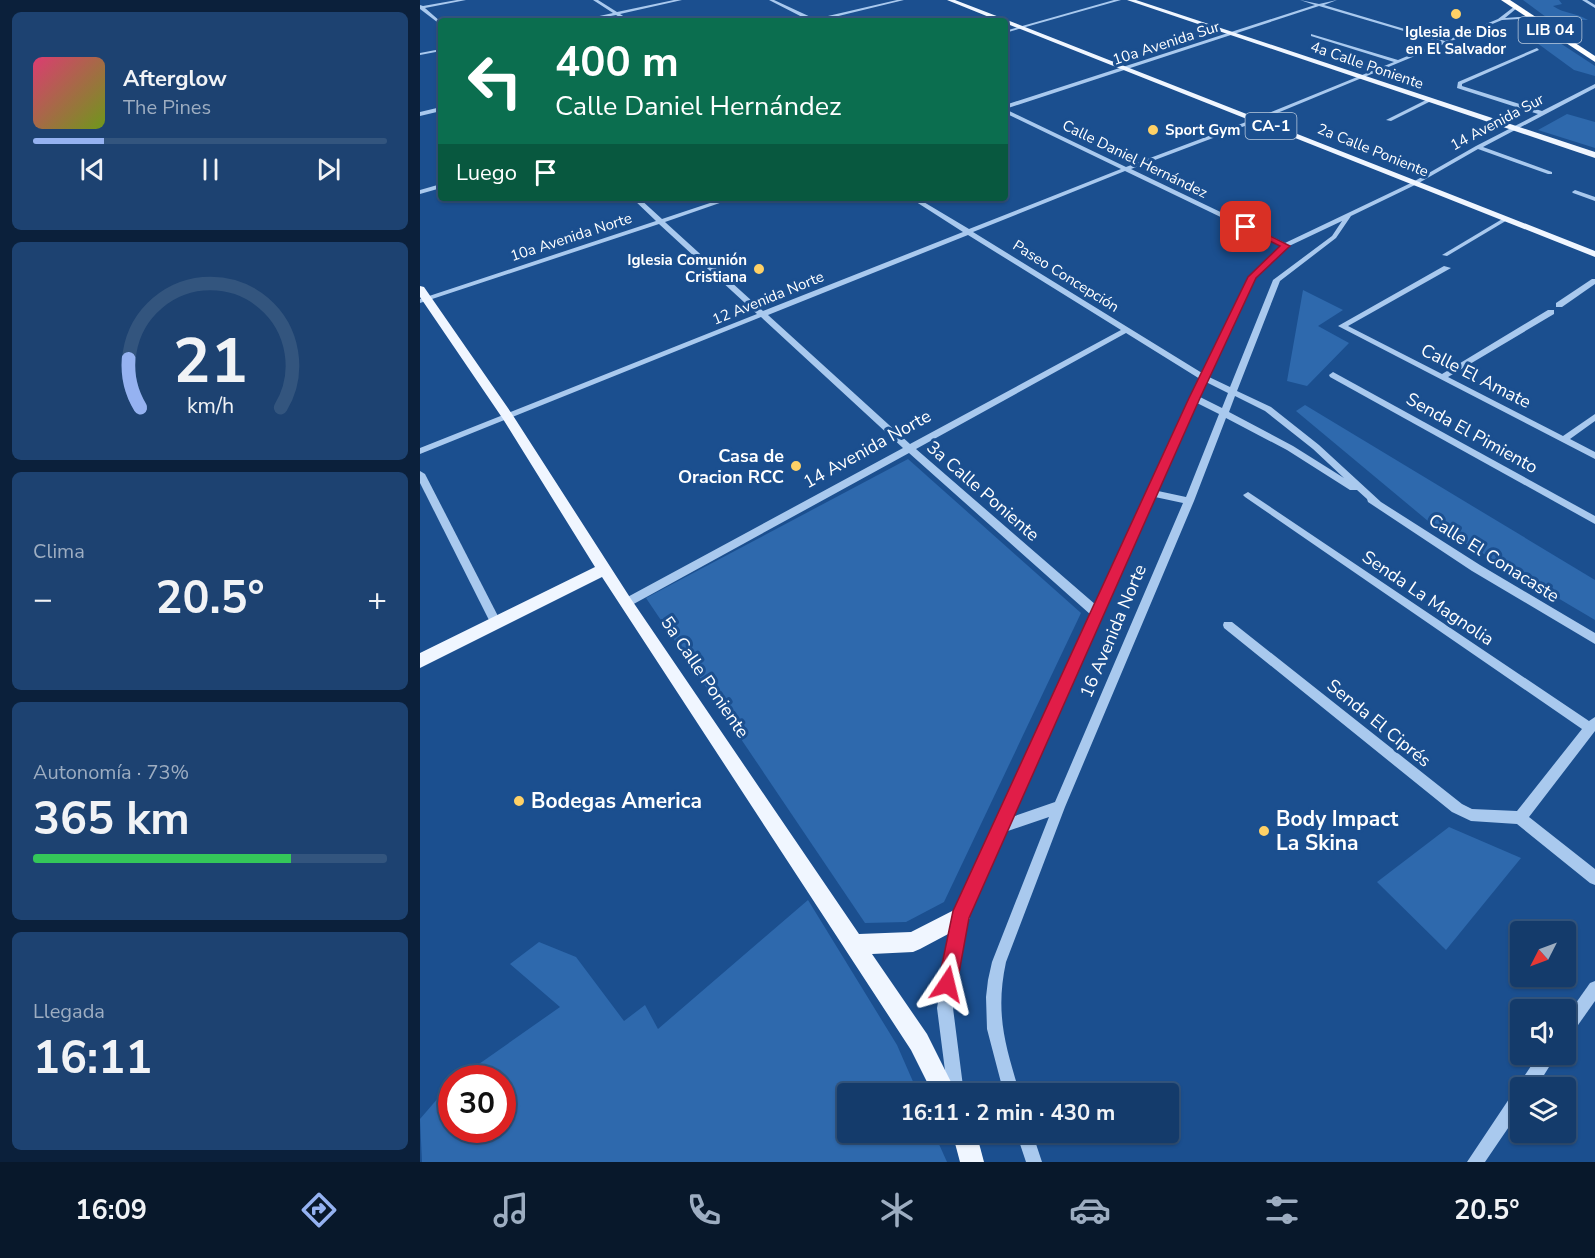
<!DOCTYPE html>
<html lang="es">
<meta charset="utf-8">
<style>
body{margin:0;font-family:"Nunito Sans",sans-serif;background:#1d4271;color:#f1f3f6;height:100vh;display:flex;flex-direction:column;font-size:22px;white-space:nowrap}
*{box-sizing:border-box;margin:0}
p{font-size:20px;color:#9dadc1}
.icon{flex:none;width:33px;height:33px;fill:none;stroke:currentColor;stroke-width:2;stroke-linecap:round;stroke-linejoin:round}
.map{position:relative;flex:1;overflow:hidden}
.drawer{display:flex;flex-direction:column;gap:12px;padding:12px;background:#0b203b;width:420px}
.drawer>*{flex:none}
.top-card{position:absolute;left:18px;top:18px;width:570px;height:183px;border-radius:6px;box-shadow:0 2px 4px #0004,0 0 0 2px #33557e;background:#0b6e4f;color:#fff;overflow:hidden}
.needle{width:39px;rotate:228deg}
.tools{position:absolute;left:1090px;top:921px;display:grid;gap:12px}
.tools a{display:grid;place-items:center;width:66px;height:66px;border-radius:6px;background:#143b6b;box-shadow:0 2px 4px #0004,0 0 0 2px #33557e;font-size:30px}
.speed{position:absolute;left:18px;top:1065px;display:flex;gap:12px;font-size:30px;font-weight:700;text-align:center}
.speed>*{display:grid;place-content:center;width:78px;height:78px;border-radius:50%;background:#143b6b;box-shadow:0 2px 4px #0004,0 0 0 2px #33557e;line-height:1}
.speed .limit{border:9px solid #d22;background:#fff;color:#111}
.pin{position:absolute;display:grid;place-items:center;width:51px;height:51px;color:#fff;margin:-26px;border-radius:12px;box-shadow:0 3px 9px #0006}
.me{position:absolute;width:66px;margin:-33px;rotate:10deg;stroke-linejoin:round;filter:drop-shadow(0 0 4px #0008)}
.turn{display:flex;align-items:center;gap:21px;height:126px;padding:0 18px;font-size:27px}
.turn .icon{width:78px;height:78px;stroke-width:2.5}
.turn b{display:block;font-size:42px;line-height:51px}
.then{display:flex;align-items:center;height:57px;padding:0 18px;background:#0003;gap:12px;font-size:22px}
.big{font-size:45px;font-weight:700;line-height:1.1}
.drawer .widget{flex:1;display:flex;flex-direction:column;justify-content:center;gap:9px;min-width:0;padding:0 21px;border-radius:9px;background:#1d4271}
.drawer .dial{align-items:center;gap:0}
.dial svg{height:156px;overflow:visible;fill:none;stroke:#33557e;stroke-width:7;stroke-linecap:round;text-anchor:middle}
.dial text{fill:#f1f3f6;stroke:none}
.song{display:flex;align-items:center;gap:18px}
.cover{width:72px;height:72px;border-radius:9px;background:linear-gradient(135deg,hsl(340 70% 55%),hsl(80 70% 35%))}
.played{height:6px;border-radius:3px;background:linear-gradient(90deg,#95b2f1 20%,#33557e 20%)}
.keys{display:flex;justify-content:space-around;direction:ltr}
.heat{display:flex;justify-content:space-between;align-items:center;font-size:33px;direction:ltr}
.charge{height:9px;border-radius:4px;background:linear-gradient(90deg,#34c759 73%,#33557e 0)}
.trip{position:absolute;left:417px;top:1083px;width:342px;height:60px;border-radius:6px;background:#143b6b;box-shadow:0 2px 4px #0004,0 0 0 2px #33557e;font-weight:700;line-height:60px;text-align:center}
.menu{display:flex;height:96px;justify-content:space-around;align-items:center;background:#08182b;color:#9dadc1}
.menu .icon{width:42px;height:42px}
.menu .current{color:#95b2f1}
.menu b{font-size:27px;color:#f1f3f6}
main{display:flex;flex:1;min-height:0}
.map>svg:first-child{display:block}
.green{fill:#2e69ad}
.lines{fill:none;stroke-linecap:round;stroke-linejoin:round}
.minor{fill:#a9c9ee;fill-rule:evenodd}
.major{fill:#f0f6ff;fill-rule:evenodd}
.highway{fill:#fff;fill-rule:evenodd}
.route{fill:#e11d48;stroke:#92132f;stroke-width:1.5}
.poi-dot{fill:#ffd166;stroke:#1b4f8f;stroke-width:2}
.labels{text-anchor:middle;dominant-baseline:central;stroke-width:6;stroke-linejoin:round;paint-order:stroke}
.far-poi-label{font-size:15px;font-weight:bold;fill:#fff;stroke:#1b4f8f}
.far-street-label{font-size:15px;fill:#fff;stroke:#1b4f8f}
.shield{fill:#1b4f8f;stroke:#bbcadd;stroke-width:1.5}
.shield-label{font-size:16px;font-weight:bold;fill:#fff}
.street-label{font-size:18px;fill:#fff;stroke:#1b4f8f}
.poi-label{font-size:18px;font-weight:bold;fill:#fff;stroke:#1b4f8f;text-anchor:end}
.near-poi-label{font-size:21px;font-weight:bold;fill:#fff;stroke:#1b4f8f;text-anchor:start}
</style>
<main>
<section class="drawer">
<div class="widget">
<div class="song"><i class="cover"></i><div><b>Afterglow</b><p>The Pines</p></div></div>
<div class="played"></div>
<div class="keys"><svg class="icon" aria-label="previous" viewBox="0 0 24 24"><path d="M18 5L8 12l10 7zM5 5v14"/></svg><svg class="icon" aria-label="pause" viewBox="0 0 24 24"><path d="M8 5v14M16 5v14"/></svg><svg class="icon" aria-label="next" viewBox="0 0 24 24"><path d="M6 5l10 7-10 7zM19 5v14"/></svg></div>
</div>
<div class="widget dial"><svg viewBox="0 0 100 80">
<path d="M14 69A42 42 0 1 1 86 69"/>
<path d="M14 69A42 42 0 0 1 8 44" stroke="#95b2f1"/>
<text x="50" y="56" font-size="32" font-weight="700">21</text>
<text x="50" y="72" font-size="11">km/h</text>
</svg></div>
<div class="widget"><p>Clima</p>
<div class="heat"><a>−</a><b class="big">20.5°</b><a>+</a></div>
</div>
<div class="widget"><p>Autonomía · 73%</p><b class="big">365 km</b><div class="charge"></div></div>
<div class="widget"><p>Llegada</p><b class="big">16:11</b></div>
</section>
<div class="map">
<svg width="1175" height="1162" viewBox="0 0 1175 1162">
<rect width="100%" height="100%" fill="#1b4f8f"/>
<g class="green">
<path d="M1103 0H1139L1142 4 1133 6C1144 14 1155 12 1168 20H1130Z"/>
<polygon points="1117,43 1140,43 1175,66 1175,76 1154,70"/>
<polygon points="1147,114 1175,122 1175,148 1118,130"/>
<polygon points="883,290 923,310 898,326 929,343 887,386 867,381"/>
<polygon points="885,405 1175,580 1175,620 1008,521 876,411"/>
<polygon points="488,459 661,613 524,902 486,922 445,923 226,598"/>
<polygon points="1029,827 1101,858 1026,950 957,882"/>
<polygon points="388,900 477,1045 498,1093 428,1094 428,1132 514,1133 527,1162 2,1162 0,1119 31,1083 32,1130 82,1130 82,1078 39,1078 140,1007 90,964 119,942 156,957 204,1021 225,1005 238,1029"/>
</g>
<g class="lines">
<g class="minor">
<polygon points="37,0 46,0 5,8 21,22 21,25 0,9 0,5 3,6"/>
<polygon points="173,0 178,0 197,12 254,0 262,0 200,14 211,21 206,21 196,15 165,21 157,21 193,13"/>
<polygon points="349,0 354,0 395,19 477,0 484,0 398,21 390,21"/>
<polygon points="694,0 701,0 585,33 585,31"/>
<path d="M880 0 899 4 917 0 904 5 1025 41 1078 19 1095 6 1097 8 1085 18 1099 17 1118 21 1116 22 1099 19 1082 20 838 121 711 169 865 243 993 182 1056 146 1118 114 1037 88 1038 82 1117 48 1119 50 1042 84V86L1122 111 1175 84V88L1063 147 1132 172V174H1128L1058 149 997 184 931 216 916 238 860 281 817 391 851 407 899 445 961 502 1060 565 1175 633V644L1052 571 948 502 947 499 937 490H930L867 450 806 418 774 501 645 807 586 962C575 1013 585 1045 600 1094H584L567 1029 566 997 568 980 572 962 629 817 585 832 547 918 533 1008 544 1094H528L517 1008 533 917 671 615 489 453 210 606H202L201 603 202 600 483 448 341 317 0 454V448L337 314 239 224 0 303V299L236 221 212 198H219L242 219 305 198H314L245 222 343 311 543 232 490 198H497L549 229 701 169 585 113V109L706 167 834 119 974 62 891 36V34L978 60 1021 42 899 6 585 109V105L895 5ZM705 171 861 246 828 277 782 373 553 232ZM922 221 912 236 853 280 810 387 789 377 835 278 867 247ZM548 235 701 330 490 444 348 315ZM706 333 780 379 676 605 496 449ZM786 382 808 393 802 408 780 397ZM815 396 845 411 893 449 924 478 873 446 809 412ZM777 403 799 414 766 497 738 491ZM735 497 763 503 635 802 592 817Z"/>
<polygon points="1162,0 1167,0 1175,5 1175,8"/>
<polygon points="21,49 21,51 0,55 0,53"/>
<polygon points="1008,99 1013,100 971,121 966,120"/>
<polygon points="21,107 21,111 0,116 0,112"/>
<polygon points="21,184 21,188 0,194 0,190"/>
<polygon points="1155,190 1175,197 1175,201 1153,193 1152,192"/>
<polygon points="1084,218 1089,219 1027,256 1022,255"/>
<polygon points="1024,266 1031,268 928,326 1022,374 1128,310 1134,310 1134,314 1028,377 1143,436 1175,414 1175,421 1150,439 1175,452 1175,459 918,326"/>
<polygon points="1172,279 1175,279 1175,284 1142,307 1136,307 1136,303"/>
<polygon points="913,372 1175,516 1175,524 910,377 909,375"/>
<polygon points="0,471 5,474 80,620 81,623 80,626 72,626 0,483"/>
<polygon points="828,492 1169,721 1175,717 1175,731 1109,817 1175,869 1175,885 1170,883 1097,824 1051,821 1032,812 804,628 803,625 804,622 812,622 1042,804 1052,809 1097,811 1162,729 825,497 823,495"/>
<polygon points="1175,981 1175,1001 1151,1035 1146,1038 1146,1017 1170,983"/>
<polygon points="1119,1054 1137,1054 1116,1088 1101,1088 1101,1109 1065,1162 1047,1162"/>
<polygon points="596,1132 612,1132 622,1162 606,1162"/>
</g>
<g class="major">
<polygon points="527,0 535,0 587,20 1175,251 1175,257 585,23 585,21 579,21"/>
<polygon points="707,0 716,0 1175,152 1175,158"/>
<polygon points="0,286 4,287 92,414 211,599 439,934 491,932 540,907 547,910 550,917 547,924 500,949 493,952 452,954 507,1034 537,1094 513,1094 491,1050 182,577 0,668 0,653 175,567 83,419 0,297"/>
<polygon points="532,1132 556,1132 564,1162 540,1162"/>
</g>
<polygon class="highway" points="1081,0 1090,0 1175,56 1175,62"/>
</g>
<polygon class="route" points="826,224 870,246 836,278 780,398 549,918 537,984 534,991 527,994 521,991 518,984 533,911 769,398 828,277 860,246 823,228 821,227"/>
<g class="poi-dot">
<circle cx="1036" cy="14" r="6"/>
<circle cx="733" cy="130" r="6"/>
<circle cx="339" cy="269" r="6"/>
<circle cx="376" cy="466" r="6"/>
<circle cx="99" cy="801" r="6"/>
<circle cx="844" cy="831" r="6"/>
</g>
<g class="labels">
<g class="far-poi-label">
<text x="1036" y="32">Iglesia de Dios<tspan x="1036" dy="17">en El Salvador</tspan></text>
<text x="745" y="130" text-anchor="start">Sport Gym</text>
<text x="327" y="260" text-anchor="end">Iglesia Comunión<tspan x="327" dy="17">Cristiana</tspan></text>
</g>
<g class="far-street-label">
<text transform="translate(746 43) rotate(-18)">10a Avenida Sur</text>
<text transform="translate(947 65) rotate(19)">4a Calle Poniente</text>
<text transform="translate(1077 122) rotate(-28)">14 Avenida Sur</text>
<text transform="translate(953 150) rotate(22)">2a Calle Poniente</text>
<text transform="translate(715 159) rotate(26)">Calle Daniel Hernández</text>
<text transform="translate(151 237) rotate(-18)">10a Avenida Norte</text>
<text transform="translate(646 276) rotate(32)">Paseo Concepción</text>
<text transform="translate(348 298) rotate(-22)">12 Avenida Norte</text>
</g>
<g class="shield">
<rect x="1098.5" y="17" width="63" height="26" rx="4.5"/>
<rect x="825.5" y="113" width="51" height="26" rx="4.5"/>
</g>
<g class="shield-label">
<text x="1130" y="30">LIB 04</text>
<text x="851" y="126">CA-1</text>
</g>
<g class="street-label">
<text transform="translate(1056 376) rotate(27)">Calle El Amate</text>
<text transform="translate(1052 433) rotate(29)">Senda El Pimiento</text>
<text transform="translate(447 449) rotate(-29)">14 Avenida Norte</text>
<text transform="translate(563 491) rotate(41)">3a Calle Poniente</text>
<text transform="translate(1074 558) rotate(32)">Calle El Conacaste</text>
<text transform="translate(1008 598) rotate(34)">Senda La Magnolia</text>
<text transform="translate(693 631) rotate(-67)">16 Avenida Norte</text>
<text transform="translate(285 677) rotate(56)">5a Calle Poniente</text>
<text transform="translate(959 723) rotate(39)">Senda El Ciprés</text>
</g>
<g class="poi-label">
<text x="364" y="456">Casa de<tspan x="364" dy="21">Oracion RCC</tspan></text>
</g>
<g class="near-poi-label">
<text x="111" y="801">Bodegas America</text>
<text x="856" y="819">Body Impact<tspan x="856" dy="24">La Skina</tspan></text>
</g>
</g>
</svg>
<div class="tools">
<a><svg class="needle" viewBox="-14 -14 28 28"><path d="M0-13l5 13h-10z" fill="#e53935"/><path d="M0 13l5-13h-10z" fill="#9dadc1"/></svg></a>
<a><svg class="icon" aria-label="sound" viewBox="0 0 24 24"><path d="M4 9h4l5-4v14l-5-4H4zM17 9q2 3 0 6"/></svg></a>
<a><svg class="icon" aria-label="layers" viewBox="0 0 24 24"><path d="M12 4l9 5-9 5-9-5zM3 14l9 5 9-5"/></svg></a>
</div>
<div class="speed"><div class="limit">30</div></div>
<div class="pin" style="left:826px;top:227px;background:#d93025"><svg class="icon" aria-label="arrive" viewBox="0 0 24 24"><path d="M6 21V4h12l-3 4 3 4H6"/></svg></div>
<svg class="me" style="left:527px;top:984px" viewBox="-20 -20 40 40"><path d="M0-17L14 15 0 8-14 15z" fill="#e11d48" stroke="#fff" stroke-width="4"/></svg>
<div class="trip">16:11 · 2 min · 430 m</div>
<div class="top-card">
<div class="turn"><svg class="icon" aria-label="left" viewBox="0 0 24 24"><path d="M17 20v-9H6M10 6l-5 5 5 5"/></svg><div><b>400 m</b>Calle Daniel Hernández</div></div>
<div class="then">Luego<svg class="icon" aria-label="arrive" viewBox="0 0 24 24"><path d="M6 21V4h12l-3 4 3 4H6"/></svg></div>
</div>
</div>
</main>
<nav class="menu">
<b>16:09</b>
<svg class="icon current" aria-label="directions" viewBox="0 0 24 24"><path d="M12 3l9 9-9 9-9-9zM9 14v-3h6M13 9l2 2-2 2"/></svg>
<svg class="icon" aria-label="music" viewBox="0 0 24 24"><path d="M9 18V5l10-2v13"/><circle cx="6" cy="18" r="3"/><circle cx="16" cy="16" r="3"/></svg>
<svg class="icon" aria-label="phone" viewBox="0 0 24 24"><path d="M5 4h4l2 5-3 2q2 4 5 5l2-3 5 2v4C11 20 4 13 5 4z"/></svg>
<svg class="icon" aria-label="climate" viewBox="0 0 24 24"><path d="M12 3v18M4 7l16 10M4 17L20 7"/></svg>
<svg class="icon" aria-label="car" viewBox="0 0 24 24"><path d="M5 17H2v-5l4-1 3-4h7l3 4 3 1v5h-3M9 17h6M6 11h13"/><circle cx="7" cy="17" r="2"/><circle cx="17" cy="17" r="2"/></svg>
<svg class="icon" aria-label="filters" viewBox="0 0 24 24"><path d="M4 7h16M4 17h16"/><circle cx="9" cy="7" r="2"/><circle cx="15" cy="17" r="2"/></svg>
<b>20.5°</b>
</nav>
